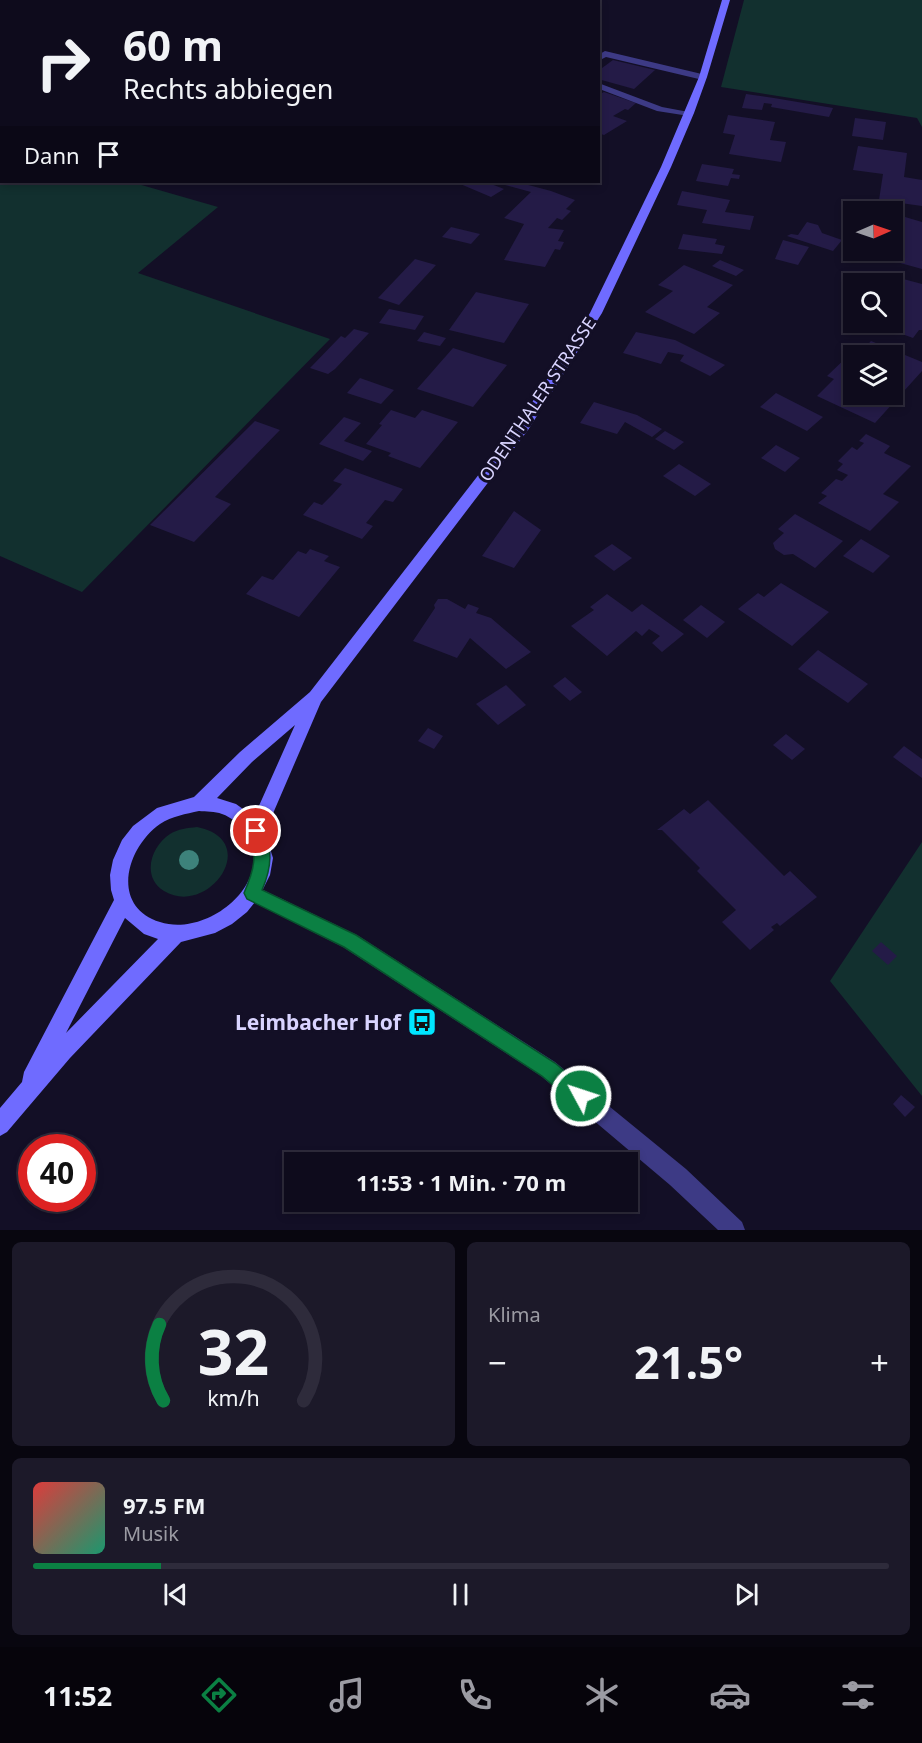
<!DOCTYPE html>
<html lang="de">
<meta charset="utf-8">
<style>
body{margin:0;font-family:"Noto Sans",sans-serif;background:#1c1929;color:#f1f3f6;height:100vh;display:flex;flex-direction:column;font-size:22px;white-space:nowrap}
*{box-sizing:border-box;margin:0}
p{font-size:20px;color:#9b9ba3}
.icon{flex:none;width:33px;height:33px;fill:none;stroke:currentColor;stroke-width:2;stroke-linecap:round;stroke-linejoin:round}
.map{position:relative;height:1230px;overflow:hidden}
.side{display:flex;flex-direction:column;gap:12px;padding:12px;background:#08060f;flex:1}
.side>*{flex:none}
.guide{position:absolute;left:0px;top:0px;width:600px;height:183px;box-shadow:0 3px 9px #0003,0 0 0 2px #2e2b3b;background:#0e0b1c;color:#f1f3f6;overflow:hidden}
.needle{width:39px;rotate:88deg}
.tools{position:absolute;left:843px;top:201px;display:grid;gap:12px}
.tools a{display:grid;place-items:center;width:60px;height:60px;border-radius:0px;background:#0e0b1c;box-shadow:0 3px 9px #0003,0 0 0 2px #2e2b3b;font-size:30px}
.speed{position:absolute;left:18px;top:1134px;display:flex;gap:12px;font-size:30px;font-weight:700;text-align:center}
.speed>*{display:grid;place-content:center;width:78px;height:78px;border-radius:50%;background:#0e0b1c;box-shadow:0 3px 9px #0003,0 0 0 2px #2e2b3b;line-height:1}
.speed .limit{border:9px solid #d22;background:#fff;color:#111}
.pin{position:absolute;display:grid;place-items:center;width:51px;height:51px;color:#fff;margin:-26px;border:3px solid #fff;border-radius:50%;box-shadow:0 2px 6px #0007}
.me{position:absolute;width:66px;margin:-33px;rotate:310deg;stroke-linejoin:round;filter:drop-shadow(0 0 4px #0008)}
.turn{display:flex;align-items:center;gap:21px;height:126px;padding:0 24px;font-size:27px}
.turn .icon{width:78px;height:78px;stroke-width:2.5}
.turn b{display:block;font-size:42px;line-height:51px}
.then{display:flex;align-items:center;height:57px;padding:0 24px;background:#0003;gap:12px;font-size:22px}
.big{font-size:45px;font-weight:700;line-height:1.1}
.side .tile{flex:1;display:flex;flex-direction:column;justify-content:center;gap:9px;min-width:0;padding:0 21px;border-radius:9px;background:#1c1929}
.side .dial{align-items:center;gap:0}
.dial svg{height:156px;overflow:visible;fill:none;stroke:#2e2b3b;stroke-width:7;stroke-linecap:round;text-anchor:middle}
.dial text{fill:#f1f3f6;stroke:none}
.song{display:flex;align-items:center;gap:18px}
.cover{width:72px;height:72px;border-radius:9px;background:linear-gradient(135deg,hsl(0 70% 55%),hsl(160 70% 35%))}
.played{height:6px;border-radius:3px;background:linear-gradient(90deg,#0b8043 15%,#2e2b3b 15%)}
.keys{display:flex;justify-content:space-around;direction:ltr}
.heat{display:flex;justify-content:space-between;align-items:center;font-size:33px;direction:ltr}
.side .tiles{flex:1;display:grid;gap:12px;grid-template-columns:1fr 1fr}
.tile:last-child{grid-column:span 2}
.trip{position:absolute;left:284px;top:1152px;width:354px;height:60px;border-radius:0px;background:#0e0b1c;box-shadow:0 3px 9px #0003,0 0 0 2px #2e2b3b;font-weight:700;line-height:60px;text-align:center}
.tab-bar{display:flex;height:96px;justify-content:space-around;align-items:center;background:#06040b;color:#9b9ba3}
.tab-bar .icon{width:42px;height:42px}
.tab-bar .current{color:#0b8043}
.tab-bar b{font-size:27px;color:#f1f3f6}
.map>svg:first-child{display:block}
.green{fill:#12302f}
.building{fill:#241b47}
.lines{fill:none;stroke-linecap:round;stroke-linejoin:round}
.service{fill:#3d3a85;fill-rule:evenodd}
.tertiary{fill:#3d3a85;fill-rule:evenodd}
.secondary{fill:#6f6bff;fill-rule:evenodd}
.tree{fill:#3d827b}
.route{fill:#0b8043;stroke:#07532c;stroke-width:1.5}
.labels{text-anchor:middle;dominant-baseline:central;stroke-width:6;stroke-linejoin:round;paint-order:stroke}
.street-label{font-size:18px;fill:#d9d4ff;stroke:#130f26}
.near-poi-label{font-size:21px;font-weight:bold;fill:#d9d4ff;stroke:#130f26;text-anchor:end}
</style>
<div class="map">
<svg width="922" height="1230" viewBox="0 0 922 1230">
<rect width="100%" height="100%" fill="#130f26"/>
<g class="green">
<polygon points="0,0 278,0 2,2 2,182 131,182 218,207 138,273 330,339 82,592 0,556"/>
<polygon points="744,0 922,0 922,127 917,118 721,87"/>
<path d="M197 827C263 840 209 918 164 891 141 877 151 846 170 834 178 829 188 828 197 827Z"/>
<polygon points="922,842 922,1096 830,981"/>
</g>
<g class="building">
<polygon points="613,60 655,70 634,89 598,79 598,71"/>
<polygon points="604,92 636,103 628,110 625,109 613,116 627,121 604,135 598,133 598,95"/>
<polygon points="746,94 774,98 833,108 829,117 771,107 772,104 764,103 762,110 742,108"/>
<polygon points="728,115 775,122 770,140 786,142 781,162 729,154 735,135 723,133"/>
<polygon points="855,118 886,122 883,140 852,136"/>
<polygon points="858,146 907,153 904,177 922,180 922,206 879,200 883,174 853,170"/>
<polygon points="702,164 734,169 732,174 740,175 739,179 731,178 728,186 696,181"/>
<polygon points="461,182 486,182 504,189 491,197 458,183"/>
<polygon points="509,182 517,182 551,191 575,200 566,209 571,211 562,220 557,218 548,228 564,230 558,241 564,242 560,250 555,249 545,267 504,260 524,224 504,218 531,192 505,185"/>
<polygon points="682,191 730,200 725,212 754,216 750,230 702,223 707,210 677,205"/>
<polygon points="905,217 922,222 922,269 882,258 885,252 892,250 892,240 897,231 892,228 895,224 901,225"/>
<polygon points="807,222 818,225 822,233 842,240 833,251 787,236 791,234 798,235"/>
<polygon points="451,227 480,234 471,244 442,237"/>
<polygon points="683,234 717,239 715,244 725,246 722,254 678,249"/>
<polygon points="783,240 809,247 798,265 775,259"/>
<polygon points="415,259 436,265 399,305 378,298"/>
<polygon points="720,260 744,270 736,276 712,266"/>
<polygon points="684,265 733,285 707,307 720,313 694,334 645,312 673,291 658,285"/>
<polygon points="892,276 922,284 922,330 919,330 913,338 872,323 892,322 892,284 886,284"/>
<polygon points="476,292 529,304 504,343 449,330"/>
<polygon points="389,309 424,316 415,330 379,323"/>
<polygon points="354,329 369,333 335,369 328,374 310,368 341,336 345,338"/>
<polygon points="424,332 446,338 440,346 417,341"/>
<polygon points="636,332 675,340 725,365 710,376 680,361 684,355 668,352 661,364 623,353"/>
<polygon points="871,341 922,362 922,371 875,423 817,396 834,379 827,376 849,355 854,357 854,394 892,394 892,356 857,356"/>
<polygon points="453,348 507,365 473,407 417,389"/>
<polygon points="360,378 394,390 381,404 347,393"/>
<polygon points="776,393 823,417 807,431 760,407"/>
<polygon points="594,402 637,415 662,429 652,437 625,422 617,434 580,423"/>
<polygon points="391,410 415,418 422,410 458,422 420,468 388,456 391,453 366,444 382,425 379,424"/>
<polygon points="344,417 361,423 344,441 372,451 363,461 319,444"/>
<polygon points="255,421 280,430 215,497 231,504 194,542 150,525"/>
<polygon points="665,431 684,442 674,450 655,439"/>
<polygon points="866,434 890,446 884,453 911,466 883,494 899,502 870,531 818,503 827,496 821,493 836,479 842,481 848,475 837,470 843,464 838,461 852,447 857,450 864,443 859,441"/>
<polygon points="776,445 800,458 785,472 761,458"/>
<polygon points="679,464 711,484 695,496 663,476"/>
<polygon points="345,468 403,489 393,502 385,500 366,523 373,526 362,539 303,515 314,502 322,505 332,495 342,484 333,481"/>
<polygon points="514,511 541,530 514,568 482,556"/>
<polygon points="795,514 843,541 815,568 793,554 784,555 775,549 773,543 784,533 778,529"/>
<polygon points="861,539 890,556 873,573 843,556"/>
<polygon points="612,544 632,558 614,571 594,556"/>
<polygon points="310,549 329,556 324,561 340,567 299,617 246,594 262,576 273,580 298,551 306,554"/>
<polygon points="781,583 829,612 792,646 738,609 758,593 764,597"/>
<polygon points="607,594 632,612 642,604 684,634 662,652 652,643 660,636 649,629 642,636 636,631 607,656 571,626 594,610 590,607"/>
<polygon points="438,599 447,599 465,609 468,604 479,608 476,613 491,618 531,652 506,669 470,638 457,658 413,641 435,608 434,605"/>
<polygon points="701,605 725,622 707,638 683,620"/>
<polygon points="818,650 868,684 848,703 798,669"/>
<polygon points="565,677 582,692 570,701 553,686"/>
<polygon points="506,685 526,705 498,725 476,704"/>
<polygon points="428,728 443,736 434,749 418,741"/>
<polygon points="786,734 805,749 792,760 773,745"/>
<polygon points="904,746 922,759 922,778 893,757"/>
<polygon points="708,800 784,876 790,871 817,897 780,926 777,923 771,927 774,930 750,950 722,922 736,910 697,871 700,868 662,830 657,830 684,809 690,814"/>
<polygon points="881,942 897,956 888,965 872,951"/>
<polygon points="901,1095 915,1107 905,1117 893,1104"/>
</g>
<g class="lines">
<g class="service">
<polygon points="492,0 504,0 503,2"/>
<polygon points="605,51 706,75 707,77 703,80 606,57 598,61 598,55"/>
<polygon points="601,84 662,107 694,113 689,116 657,111 602,90 598,92 598,85"/>
</g>
<polygon class="tertiary" points="253,885 357,935 555,1062 686,1169 742,1222 745,1230 718,1230 670,1185 541,1076 343,947 247,899 244,893 247,887"/>
<path class="secondary" d="M722 0H730L707 77 694 113 671 167 602 313 528 430 321 702 265 832 273 858 270 875 259 897 247 912 232 924 215 933 181 942 70 1058 7 1132 0 1136V1108L22 1082 24 1072 114 900 111 890 110 875 113 860 122 840 133 826 157 808 194 797 240 752 310 692 518 424 590 313 661 167 699 77ZM295 725 254 817 236 804 217 798 252 762ZM199 811C206 812 215 811 222 814 231 817 241 825 246 834 277 882 207 938 160 922 110 906 126 848 160 824 172 816 186 814 199 811ZM125 918 144 934 158 939 66 1033Z"/>
</g>
<circle class="tree" cx="189" cy="860" r="10"/>
<path class="route" d="M256 824 262 826C273 849 272 867 262 890L356 935 555 1063 587 1090 590 1096 587 1103 581 1106 574 1103 542 1076 344 947 247 899 244 893C255 868 257 857 249 831L251 826Z"/>
<defs>
<g id="bus-square" transform="scale(1.5)"><rect x="-9" y="-9" width="18" height="18" rx="4" fill="#00e5ff" stroke="#130f26"/><path d="M-5-6H5V4H4V6H2V4H-2V6H-4V4H-5ZM-3.5-4V0h7V-4ZM-3.5 1.2v1.5H-2V1.2ZM2 1.2v1.5H3.5V1.2Z" fill="#111"/></g>
</defs>
<g fill-rule="evenodd">
<use href="#bus-square" x="422" y="1022"/>
</g>
<g class="labels">
<g class="street-label">
<text transform="translate(537 399) rotate(-56)">ODENTHALER STRASSE</text>
</g>
<g class="near-poi-label">
<text x="401" y="1022">Leimbacher Hof</text>
</g>
</g>
</svg>
<div class="tools">
<a><svg class="needle" viewBox="-14 -14 28 28"><path d="M0-13l5 13h-10z" fill="#e53935"/><path d="M0 13l5-13h-10z" fill="#9b9ba3"/></svg></a>
<a><svg class="icon" aria-label="search" viewBox="0 0 24 24"><circle cx="10" cy="10" r="6"/><path d="M15 15l6 6"/></svg></a>
<a><svg class="icon" aria-label="layers" viewBox="0 0 24 24"><path d="M12 4l9 5-9 5-9-5zM3 14l9 5 9-5"/></svg></a>
</div>
<div class="speed"><div class="limit">40</div></div>
<div class="pin" style="left:256px;top:831px;background:#d93025"><svg class="icon" aria-label="arrive" viewBox="0 0 24 24"><path d="M6 21V4h12l-3 4 3 4H6"/></svg></div>
<svg class="me" style="left:581px;top:1096px" viewBox="-20 -20 40 40"><circle r="17" fill="#0b8043" stroke="#fff" stroke-width="3"/><path d="M0-11L8 9 0 5-8 9z" fill="#fff"/></svg>
<div class="trip">11:53 · 1 Min. · 70 m</div>
<div class="guide">
<div class="turn"><svg class="icon" aria-label="right" viewBox="0 0 24 24"><path d="M7 20v-9h11M14 6l5 5-5 5"/></svg><div><b>60 m</b>Rechts abbiegen</div></div>
<div class="then">Dann<svg class="icon" aria-label="arrive" viewBox="0 0 24 24"><path d="M6 21V4h12l-3 4 3 4H6"/></svg></div>
</div>
</div>
<section class="side">
<div class="tiles">
<div class="tile dial"><svg viewBox="0 0 100 80">
<path d="M14 69A42 42 0 1 1 86 69"/>
<path d="M14 69A42 42 0 0 1 12 30" stroke="#0b8043"/>
<text x="50" y="56" font-size="32" font-weight="700">32</text>
<text x="50" y="72" font-size="11">km/h</text>
</svg></div>
<div class="tile"><p>Klima</p>
<div class="heat"><a>−</a><b class="big">21.5°</b><a>+</a></div>
</div>
<div class="tile">
<div class="song"><i class="cover"></i><div><b>97.5 FM</b><p>Musik</p></div></div>
<div class="played"></div>
<div class="keys"><svg class="icon" aria-label="previous" viewBox="0 0 24 24"><path d="M18 5L8 12l10 7zM5 5v14"/></svg><svg class="icon" aria-label="pause" viewBox="0 0 24 24"><path d="M8 5v14M16 5v14"/></svg><svg class="icon" aria-label="next" viewBox="0 0 24 24"><path d="M6 5l10 7-10 7zM19 5v14"/></svg></div>
</div>
</div>
</section>
<nav class="tab-bar">
<b>11:52</b>
<svg class="icon current" aria-label="directions" viewBox="0 0 24 24"><path d="M12 3l9 9-9 9-9-9zM9 14v-3h6M13 9l2 2-2 2"/></svg>
<svg class="icon" aria-label="music" viewBox="0 0 24 24"><path d="M9 18V5l10-2v13"/><circle cx="6" cy="18" r="3"/><circle cx="16" cy="16" r="3"/></svg>
<svg class="icon" aria-label="phone" viewBox="0 0 24 24"><path d="M5 4h4l2 5-3 2q2 4 5 5l2-3 5 2v4C11 20 4 13 5 4z"/></svg>
<svg class="icon" aria-label="climate" viewBox="0 0 24 24"><path d="M12 3v18M4 7l16 10M4 17L20 7"/></svg>
<svg class="icon" aria-label="car" viewBox="0 0 24 24"><path d="M5 17H2v-5l4-1 3-4h7l3 4 3 1v5h-3M9 17h6M6 11h13"/><circle cx="7" cy="17" r="2"/><circle cx="17" cy="17" r="2"/></svg>
<svg class="icon" aria-label="filters" viewBox="0 0 24 24"><path d="M4 7h16M4 17h16"/><circle cx="9" cy="7" r="2"/><circle cx="15" cy="17" r="2"/></svg>
</nav>
